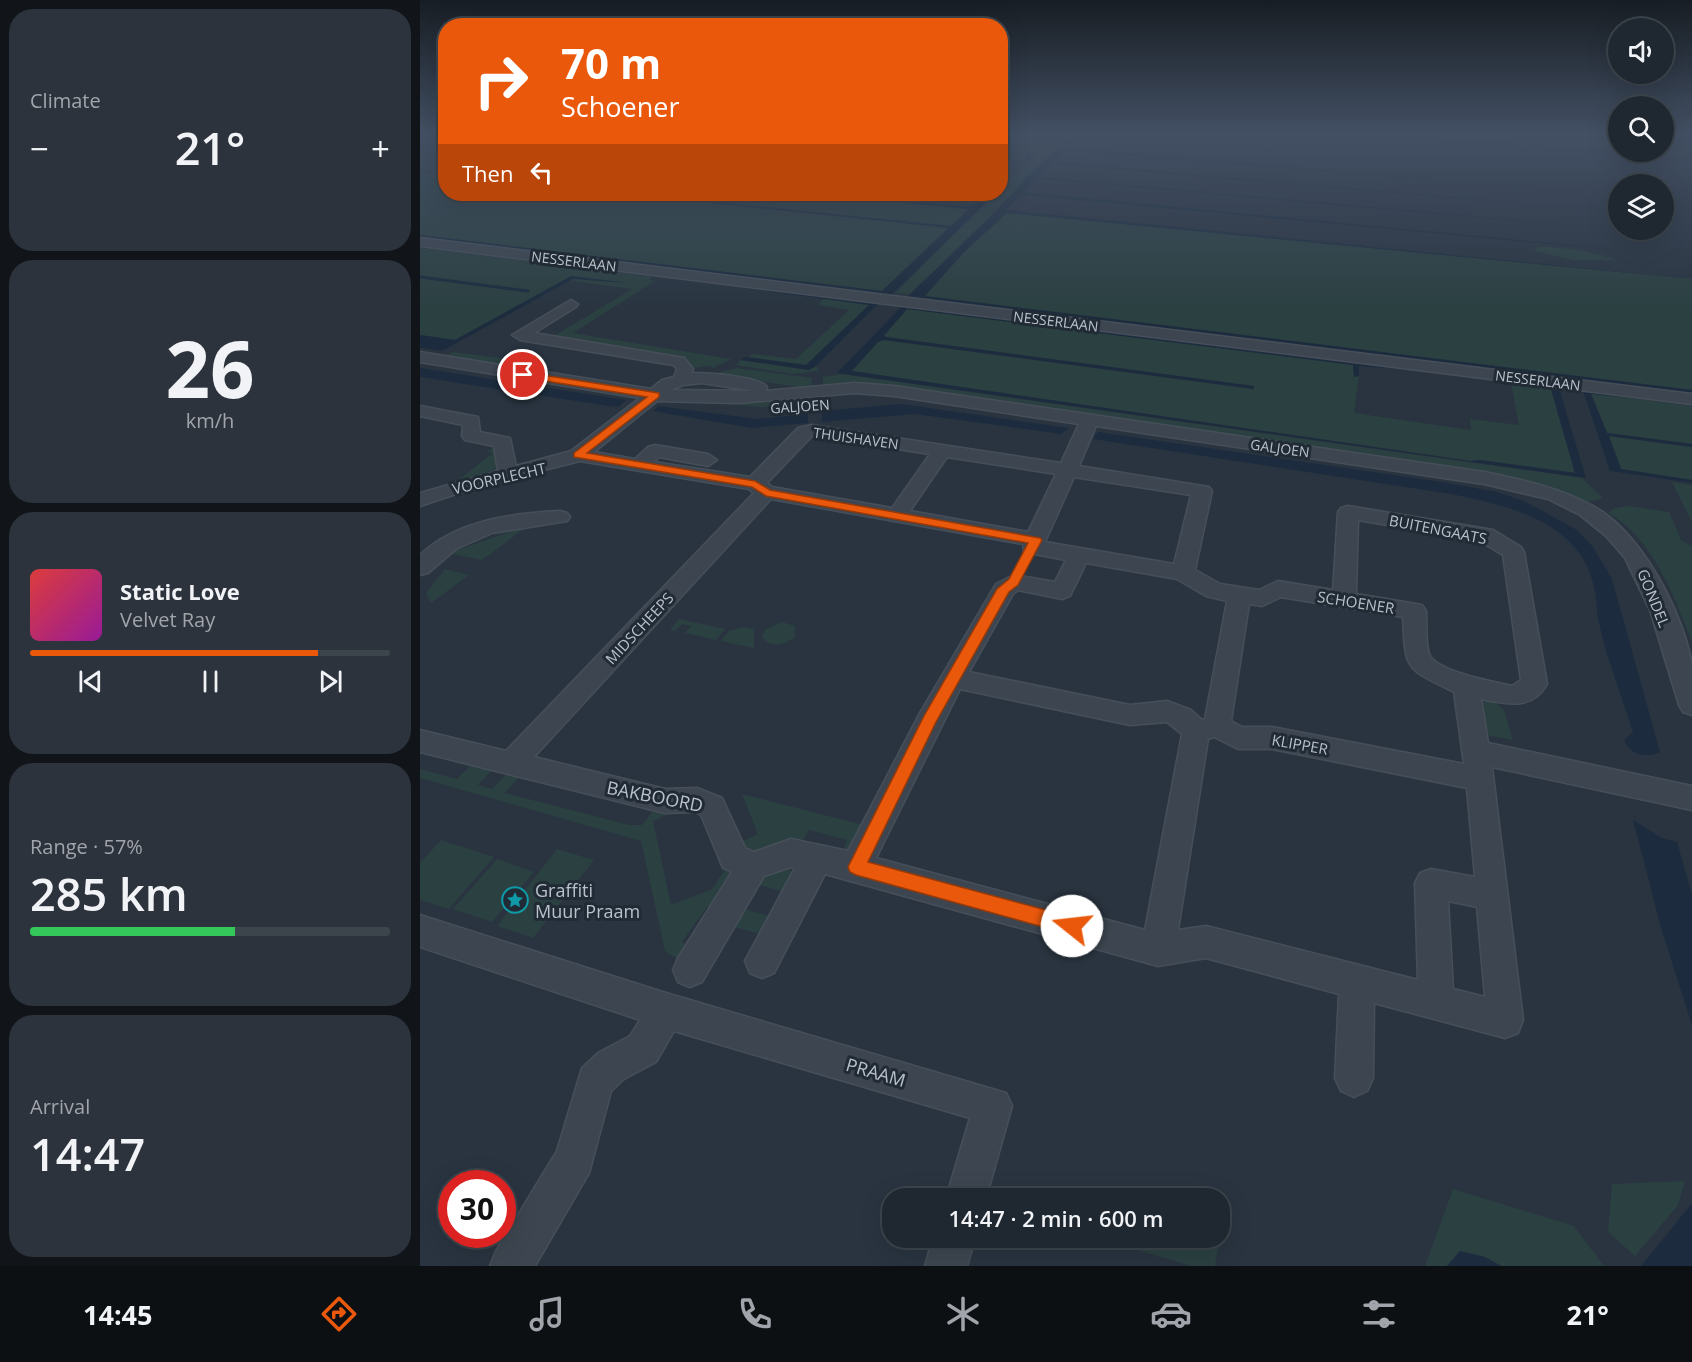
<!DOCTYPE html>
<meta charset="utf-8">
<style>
body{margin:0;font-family:"Open Sans",sans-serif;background:#2c333c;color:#f1f3f6;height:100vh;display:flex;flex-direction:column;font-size:22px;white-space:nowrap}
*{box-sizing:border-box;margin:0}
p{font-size:20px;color:#a1a5ab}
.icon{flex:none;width:33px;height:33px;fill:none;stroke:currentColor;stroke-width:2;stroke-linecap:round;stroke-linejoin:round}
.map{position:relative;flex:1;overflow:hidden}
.panel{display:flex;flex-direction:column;gap:9px;padding:9px;background:#11151a;width:420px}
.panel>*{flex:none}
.hud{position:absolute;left:18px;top:18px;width:570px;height:183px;border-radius:24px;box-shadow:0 6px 24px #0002,0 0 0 2px #3c444c;background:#ea580c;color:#fff;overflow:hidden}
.buttons{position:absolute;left:1188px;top:18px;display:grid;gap:12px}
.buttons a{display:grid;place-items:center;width:66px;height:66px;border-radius:50%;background:#1f2730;box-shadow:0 6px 24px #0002,0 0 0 2px #3c444c;font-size:30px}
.speed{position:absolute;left:18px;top:1170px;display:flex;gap:12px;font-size:30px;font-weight:700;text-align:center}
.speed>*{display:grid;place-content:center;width:78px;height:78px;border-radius:50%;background:#1f2730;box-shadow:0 6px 24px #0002,0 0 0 2px #3c444c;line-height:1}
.speed .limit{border:9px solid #d22;background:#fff;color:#111}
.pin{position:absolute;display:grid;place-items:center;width:51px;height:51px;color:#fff;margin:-26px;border:3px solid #fff;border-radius:50%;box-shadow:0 2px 6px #0007}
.me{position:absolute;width:66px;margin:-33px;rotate:286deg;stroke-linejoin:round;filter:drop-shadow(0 0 4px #0008)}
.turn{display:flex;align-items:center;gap:21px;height:126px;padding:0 24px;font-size:27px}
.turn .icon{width:78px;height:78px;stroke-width:2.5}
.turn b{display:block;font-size:42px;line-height:51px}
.then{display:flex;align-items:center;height:57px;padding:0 24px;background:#0003;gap:12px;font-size:22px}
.big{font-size:45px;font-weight:600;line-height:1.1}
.panel .widget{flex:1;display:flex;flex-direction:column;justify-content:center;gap:9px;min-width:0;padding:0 21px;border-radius:24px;background:#2c333c}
.panel .dial{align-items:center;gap:0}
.dial b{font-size:78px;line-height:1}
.song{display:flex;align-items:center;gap:18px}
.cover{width:72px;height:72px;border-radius:9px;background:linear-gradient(135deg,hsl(0 70% 55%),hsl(300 70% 35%))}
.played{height:6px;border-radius:3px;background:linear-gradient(90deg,#ea580c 80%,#3c444c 80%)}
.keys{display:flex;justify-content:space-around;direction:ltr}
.heat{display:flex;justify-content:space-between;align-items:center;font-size:33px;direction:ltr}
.charge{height:9px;border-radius:4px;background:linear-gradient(90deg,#34c759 57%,#3c444c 0)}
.trip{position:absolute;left:462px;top:1188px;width:348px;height:60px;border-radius:24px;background:#1f2730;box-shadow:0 6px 24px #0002,0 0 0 2px #3c444c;font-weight:600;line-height:60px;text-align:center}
.dock{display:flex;height:96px;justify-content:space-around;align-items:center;background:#0c1013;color:#a1a5ab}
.dock .icon{width:42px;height:42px}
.dock .current{color:#ea580c}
.dock b{font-size:27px;color:#f1f3f6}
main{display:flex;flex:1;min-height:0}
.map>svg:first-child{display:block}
.green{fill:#2b4041}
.water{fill:#1c2c3e}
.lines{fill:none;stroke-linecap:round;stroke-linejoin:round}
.stream{stroke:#1c2c3e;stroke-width:3}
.minor-casing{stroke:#464f59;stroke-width:3}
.minor{fill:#3d4650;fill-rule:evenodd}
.route{fill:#ea580c;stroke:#983908;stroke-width:1.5}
.labels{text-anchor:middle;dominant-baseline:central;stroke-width:6;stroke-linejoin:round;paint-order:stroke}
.far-street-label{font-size:14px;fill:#b9c1ca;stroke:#212b35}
.street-label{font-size:15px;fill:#b9c1ca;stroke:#212b35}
.near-street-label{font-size:18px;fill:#b9c1ca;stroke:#212b35}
.near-poi-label{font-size:18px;fill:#b9c1ca;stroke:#212b35;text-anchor:start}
</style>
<main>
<section class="panel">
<div class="widget"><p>Climate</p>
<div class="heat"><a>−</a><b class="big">21°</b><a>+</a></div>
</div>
<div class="widget dial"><b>26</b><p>km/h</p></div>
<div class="widget">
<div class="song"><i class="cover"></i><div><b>Static Love</b><p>Velvet Ray</p></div></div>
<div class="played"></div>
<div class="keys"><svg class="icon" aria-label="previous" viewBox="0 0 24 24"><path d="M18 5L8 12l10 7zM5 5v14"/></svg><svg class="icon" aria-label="pause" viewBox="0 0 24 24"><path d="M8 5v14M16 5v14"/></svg><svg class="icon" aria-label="next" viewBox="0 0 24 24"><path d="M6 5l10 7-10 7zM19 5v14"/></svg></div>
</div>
<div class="widget"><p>Range · 57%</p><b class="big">285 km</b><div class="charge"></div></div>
<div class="widget"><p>Arrival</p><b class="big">14:47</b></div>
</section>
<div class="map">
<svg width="1272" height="1266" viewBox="0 0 1272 1266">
<rect width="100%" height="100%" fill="#293440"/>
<g class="green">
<path d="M581 134 624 135 620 144 623 145 636 134H653C598 186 546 242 490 294L475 293 575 194H580L581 188 617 153 611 152 603 160 581 158Z"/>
<polygon points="974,134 1198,134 1198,150"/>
<polygon points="1244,142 1272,144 1272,156 1213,152 1244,152"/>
<polygon points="0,154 25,156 25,173 0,170"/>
<polygon points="0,172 25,174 26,194 205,194 529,227 462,291 0,235"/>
<polygon points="224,194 395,194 550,209 532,226"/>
<polygon points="586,213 1272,279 1272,390 504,296 544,252"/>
<polygon points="1119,246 1160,250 1198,260 1153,260 1114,251"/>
<polygon points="0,248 232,277 229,280 235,281 153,333 311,359 293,368 288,366 274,368 261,357 134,336 212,289 146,280 35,340 0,335"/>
<polygon points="405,298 450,305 386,365 328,357 333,354 376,359 429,310 398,305"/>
<polygon points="487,309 933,365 934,377 939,376 934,413 1051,430 1050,419 1099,425 1091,383 1131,389 1155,473 1060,460 1051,461 431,371 458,342 464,340 833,389 834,387 466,337 464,336"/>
<polygon points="33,352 111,362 102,368 24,357"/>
<polygon points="321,360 389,370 396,366 399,371 372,374 316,365"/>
<polygon points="317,368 392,378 391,389 293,374"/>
<polygon points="421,374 1162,478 1183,498 1168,502 1113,482 1063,472 511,394 403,388 403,377"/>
<polygon points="1171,393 1272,406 1272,444 1187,433"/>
<polygon points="390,395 390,403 342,407 297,403"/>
<polygon points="1188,436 1272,447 1272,480 1201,469"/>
<polygon points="75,446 78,469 37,481 73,453 67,452"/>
<polygon points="1252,482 1272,485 1272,522"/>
<path d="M1209 506 1249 512 1261 540 1272 546V642C1254 596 1233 538 1188 513L1195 508Z"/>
<polygon points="109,525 62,560 29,553"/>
<polygon points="25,569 49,575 11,603 6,593"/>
<polygon points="259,619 305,629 296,640 265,633 271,626 262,624 255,631 250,630"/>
<path d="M362 622 375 626V637C365 645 356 647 345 641L342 635 346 629Z"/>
<polygon points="321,627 334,629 334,648 301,641 309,631"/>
<polygon points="1071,699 1084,710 1093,740 1066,735 1063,703"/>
<polygon points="55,761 75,767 58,785 72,789 91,769 103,772 85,793 209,825 222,825 233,811 249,806 255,811 233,821 251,905 292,889 304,871 313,873 297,910 287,907 262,942 270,948 261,961 245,951 221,841 0,778 0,769 37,779"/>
<polygon points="322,794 451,827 436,856 422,853 427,840 389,830 378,847 336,862 315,845 338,834"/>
<polygon points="21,840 74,857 29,909 0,900 0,863"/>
<polygon points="137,849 174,860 113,938 77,926"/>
<polygon points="77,859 114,872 72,922 33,909"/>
<polygon points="368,864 374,881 367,893 336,884 343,873"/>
<polygon points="321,908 353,917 344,935 311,926"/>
<polygon points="1265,1181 1258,1205 1215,1256 1188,1232 1192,1184"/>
<polygon points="1033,1189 1154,1226 1184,1266 1081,1266 1065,1257 1040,1251 1027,1266 1005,1266"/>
<polygon points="723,1238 799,1238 795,1266 771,1266 721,1251"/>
</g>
<g class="water">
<polygon points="653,134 686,139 655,138 642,148 1198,195 644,150 633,161 635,162 1198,212 632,164 620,177 1272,236 619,179 604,192 1272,257 602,195 586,210 1272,279 587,213 544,252 505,296 1272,390 1272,393 487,297 578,210 606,178"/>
<polygon points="205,194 531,226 549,209 395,194 551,207 566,194 575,194 470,296 0,239 0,235 462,291 529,228"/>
<polygon points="151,276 209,283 153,279 22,351 0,348 0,335 35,340"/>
<polygon points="347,289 456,303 457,305 396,366 389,370 321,360 325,357 386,365 449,305 346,291"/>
<polygon points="482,306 965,366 966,368 939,366 939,376 934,377 933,365 487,309 464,335 466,337 834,386 834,389 464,340 458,342 432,371 1050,461 1060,460 1155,473 1131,389 1053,377 1139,388 1166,478 417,373"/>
<polygon points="0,368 206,400 198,407 188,406 0,377"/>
<polygon points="1163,391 1272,404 1171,394 1187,433 1272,444 1272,447 1189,436 1201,469 1272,480 1272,483 1190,471"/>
<polygon points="481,404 649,428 641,434 495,414 402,422 402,411"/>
<polygon points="238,406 337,419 388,414 388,423 332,428 233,411"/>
<path d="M678 432 1028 483 1077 492 1104 501 1157 530 1173 547 1192 579 1240 752C1226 759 1210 755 1204 740L1213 732C1202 697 1187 660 1179 623 1176 610 1177 596 1173 583 1157 520 1085 505 1031 494L673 439Z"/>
<polygon points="1213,820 1242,838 1257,842 1272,894 1272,1025 1241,928"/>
<polygon points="1272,1203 1272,1266 1221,1266"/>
<polygon points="1040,1251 1065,1257 1081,1266 1027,1266"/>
</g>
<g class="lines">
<polyline class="stream" points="0,277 108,291"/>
<g class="minor-casing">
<g id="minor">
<polygon points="0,238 1272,394 1272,404 0,246"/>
<path d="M151 300 158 304 156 307 114 333 264 358 273 369 272 373C287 373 339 376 347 387L345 391 435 383 474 386 1064 472C1102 480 1138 487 1173 506 1221 532 1263 612 1272 665 1272 680 1272 699 1272 715L1263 712 1259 705 1230 610 1205 558 1186 536 1160 515 1128 499 1064 484 676 426 659 466 789 487 792 491 775 570 800 584 839 590 858 581 913 590 918 512 921 508 928 506 1073 530 1101 547 1104 552 1127 684C1112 711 1086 704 1061 699L1068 743 1272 786V810L1072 767 1103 1020 1098 1033 1085 1038 954 1003 953 1078 947 1091 934 1097 921 1091 915 1078 919 994 786 958 738 966 405 874 354 973 342 978 330 973 325 961 375 868 371 867 344 876 282 982 270 987 258 982 253 970 258 958 312 872 303 868 281 815 275 812 245 813 0 752V730L86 751 334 493 329 489 160 461 60 486 0 506V493L78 471 74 446 45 440 42 436 43 425 0 416V406L58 417 60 432 90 438 96 466 151 451 220 398 0 362V352L231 389 242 380 254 377 257 369 253 365 100 340 92 335ZM282 383 335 391 250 390 263 385ZM435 393 474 396 659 424 641 463 391 425 378 428 330 477 234 462 239 457 288 466 297 460 288 454 235 445 228 447 215 459 174 452 237 401 318 403ZM392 436 510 454 472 508 352 487 347 483ZM527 457 636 474 608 532 490 511ZM654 477 771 495 754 564 625 542ZM351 499 603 544 604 552 646 560 635 582 594 575 576 584 500 713 428 851 371 839 334 852 325 848 302 798 277 788 245 789 114 757ZM938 520 1060 541 1083 555 1101 680 1092 686C1074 682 1017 672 1009 654 1005 642 1007 623 1006 611L1002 605 936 594ZM666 563 757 579 786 596 807 601 785 719 782 720 771 710 747 701 710 705 549 672 593 594 598 590 642 599 650 596ZM861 597 983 617C985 672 986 668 1034 692L1044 764 852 727H822L811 721 829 604 842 606ZM540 689 710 725 747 722 762 734 725 930 456 858ZM794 737 818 749H852L1047 788 1055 877 1011 869 1000 873 995 883 998 980 786 926 758 930 788 739ZM1028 901 1057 907 1065 997 1033 989Z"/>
<path d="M140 511 147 513 150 517 147 521 72 533 36 549 8 573 0 575V555C36 521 92 513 140 511Z"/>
<polygon points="0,915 246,993 586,1093 592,1106 566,1198 526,1198 550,1118 254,1031 236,1062 204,1079 191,1091 169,1173 115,1266 70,1266 76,1251 137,1151 162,1068 178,1053 210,1036 220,1020 0,947"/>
<polygon points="513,1238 555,1238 547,1266 505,1266"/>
</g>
</g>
<use href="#minor" class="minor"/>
</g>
<linearGradient id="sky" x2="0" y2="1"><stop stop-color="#171d23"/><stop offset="0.43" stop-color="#435064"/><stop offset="1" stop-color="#435064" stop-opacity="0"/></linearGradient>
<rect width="1272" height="311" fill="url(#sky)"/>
<polygon class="route" points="103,372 239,393 239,397 167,453 335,481 350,490 620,538 622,540 598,585 589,592 516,722 448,862 652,917 658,920 661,926 658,932 652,935 436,875 430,872 428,867 504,716 577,589 589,579 608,543 346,496 332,487 154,457 154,453 227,397 100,377 98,375"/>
<defs>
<g id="sight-ring" transform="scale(1.35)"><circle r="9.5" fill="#212b35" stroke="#0f9aa8" stroke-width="1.5"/><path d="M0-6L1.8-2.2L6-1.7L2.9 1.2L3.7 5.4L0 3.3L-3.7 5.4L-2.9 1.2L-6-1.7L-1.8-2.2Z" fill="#0f9aa8"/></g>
</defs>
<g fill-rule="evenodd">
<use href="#sight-ring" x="95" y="900"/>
</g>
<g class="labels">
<g class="far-street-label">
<text transform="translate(154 261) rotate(7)">NESSERLAAN</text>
<text transform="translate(636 321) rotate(7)">NESSERLAAN</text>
<text transform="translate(1118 380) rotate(7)">NESSERLAAN</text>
<text transform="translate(380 406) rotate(-4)">GALJOEN</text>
<text transform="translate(436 438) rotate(8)">THUISHAVEN</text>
<text transform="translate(860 448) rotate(8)">GALJOEN</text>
</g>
<g class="street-label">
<text transform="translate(79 478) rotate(-13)">VOORPLECHT</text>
<text transform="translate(1018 529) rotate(11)">BUITENGAATS</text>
<text transform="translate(1234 598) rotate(68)">GONDEL</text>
<text transform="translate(936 602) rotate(9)">SCHOENER</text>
<text transform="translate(219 628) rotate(-47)">MIDSCHEEPS</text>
<text transform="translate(880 744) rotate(10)">KLIPPER</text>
</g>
<g class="near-street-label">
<text transform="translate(235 796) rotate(11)">BAKBOORD</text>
<text transform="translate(456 1072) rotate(16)">PRAAM</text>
</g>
<g class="near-poi-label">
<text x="115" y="890">Graffiti<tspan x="115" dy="21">Muur Praam</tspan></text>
</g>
</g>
</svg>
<div class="buttons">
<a><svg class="icon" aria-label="sound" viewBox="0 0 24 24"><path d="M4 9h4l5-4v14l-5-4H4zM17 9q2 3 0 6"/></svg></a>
<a><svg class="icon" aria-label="search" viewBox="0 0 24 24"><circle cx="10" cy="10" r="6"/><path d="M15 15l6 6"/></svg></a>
<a><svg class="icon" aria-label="layers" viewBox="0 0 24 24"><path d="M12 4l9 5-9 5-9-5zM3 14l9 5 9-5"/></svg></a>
</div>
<div class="speed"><div class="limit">30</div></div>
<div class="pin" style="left:103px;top:375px;background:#d93025"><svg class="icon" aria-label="arrive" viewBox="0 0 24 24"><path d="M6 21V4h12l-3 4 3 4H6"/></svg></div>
<svg class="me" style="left:652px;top:926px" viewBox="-20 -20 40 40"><circle r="19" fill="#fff"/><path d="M0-13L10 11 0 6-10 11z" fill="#ea580c"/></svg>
<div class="trip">14:47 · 2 min · 600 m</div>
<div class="hud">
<div class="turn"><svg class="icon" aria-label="right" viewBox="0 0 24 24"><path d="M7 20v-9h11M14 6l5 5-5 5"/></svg><div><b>70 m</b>Schoener</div></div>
<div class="then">Then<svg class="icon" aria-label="left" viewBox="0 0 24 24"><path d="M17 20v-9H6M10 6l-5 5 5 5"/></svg></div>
</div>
</div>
</main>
<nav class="dock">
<b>14:45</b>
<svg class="icon current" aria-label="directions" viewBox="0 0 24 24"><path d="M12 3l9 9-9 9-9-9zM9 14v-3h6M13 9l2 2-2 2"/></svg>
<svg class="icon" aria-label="music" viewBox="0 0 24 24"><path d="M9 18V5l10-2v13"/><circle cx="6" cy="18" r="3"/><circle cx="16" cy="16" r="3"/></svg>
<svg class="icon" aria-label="phone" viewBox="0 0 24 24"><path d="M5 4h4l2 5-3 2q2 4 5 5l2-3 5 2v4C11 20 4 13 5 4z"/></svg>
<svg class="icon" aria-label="climate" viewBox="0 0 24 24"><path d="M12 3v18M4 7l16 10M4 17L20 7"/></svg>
<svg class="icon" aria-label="car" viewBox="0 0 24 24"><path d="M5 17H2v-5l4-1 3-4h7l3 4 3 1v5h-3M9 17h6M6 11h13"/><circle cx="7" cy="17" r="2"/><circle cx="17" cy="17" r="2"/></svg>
<svg class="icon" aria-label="filters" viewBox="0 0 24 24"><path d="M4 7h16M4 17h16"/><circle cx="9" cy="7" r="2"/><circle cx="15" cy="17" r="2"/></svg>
<b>21°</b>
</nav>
